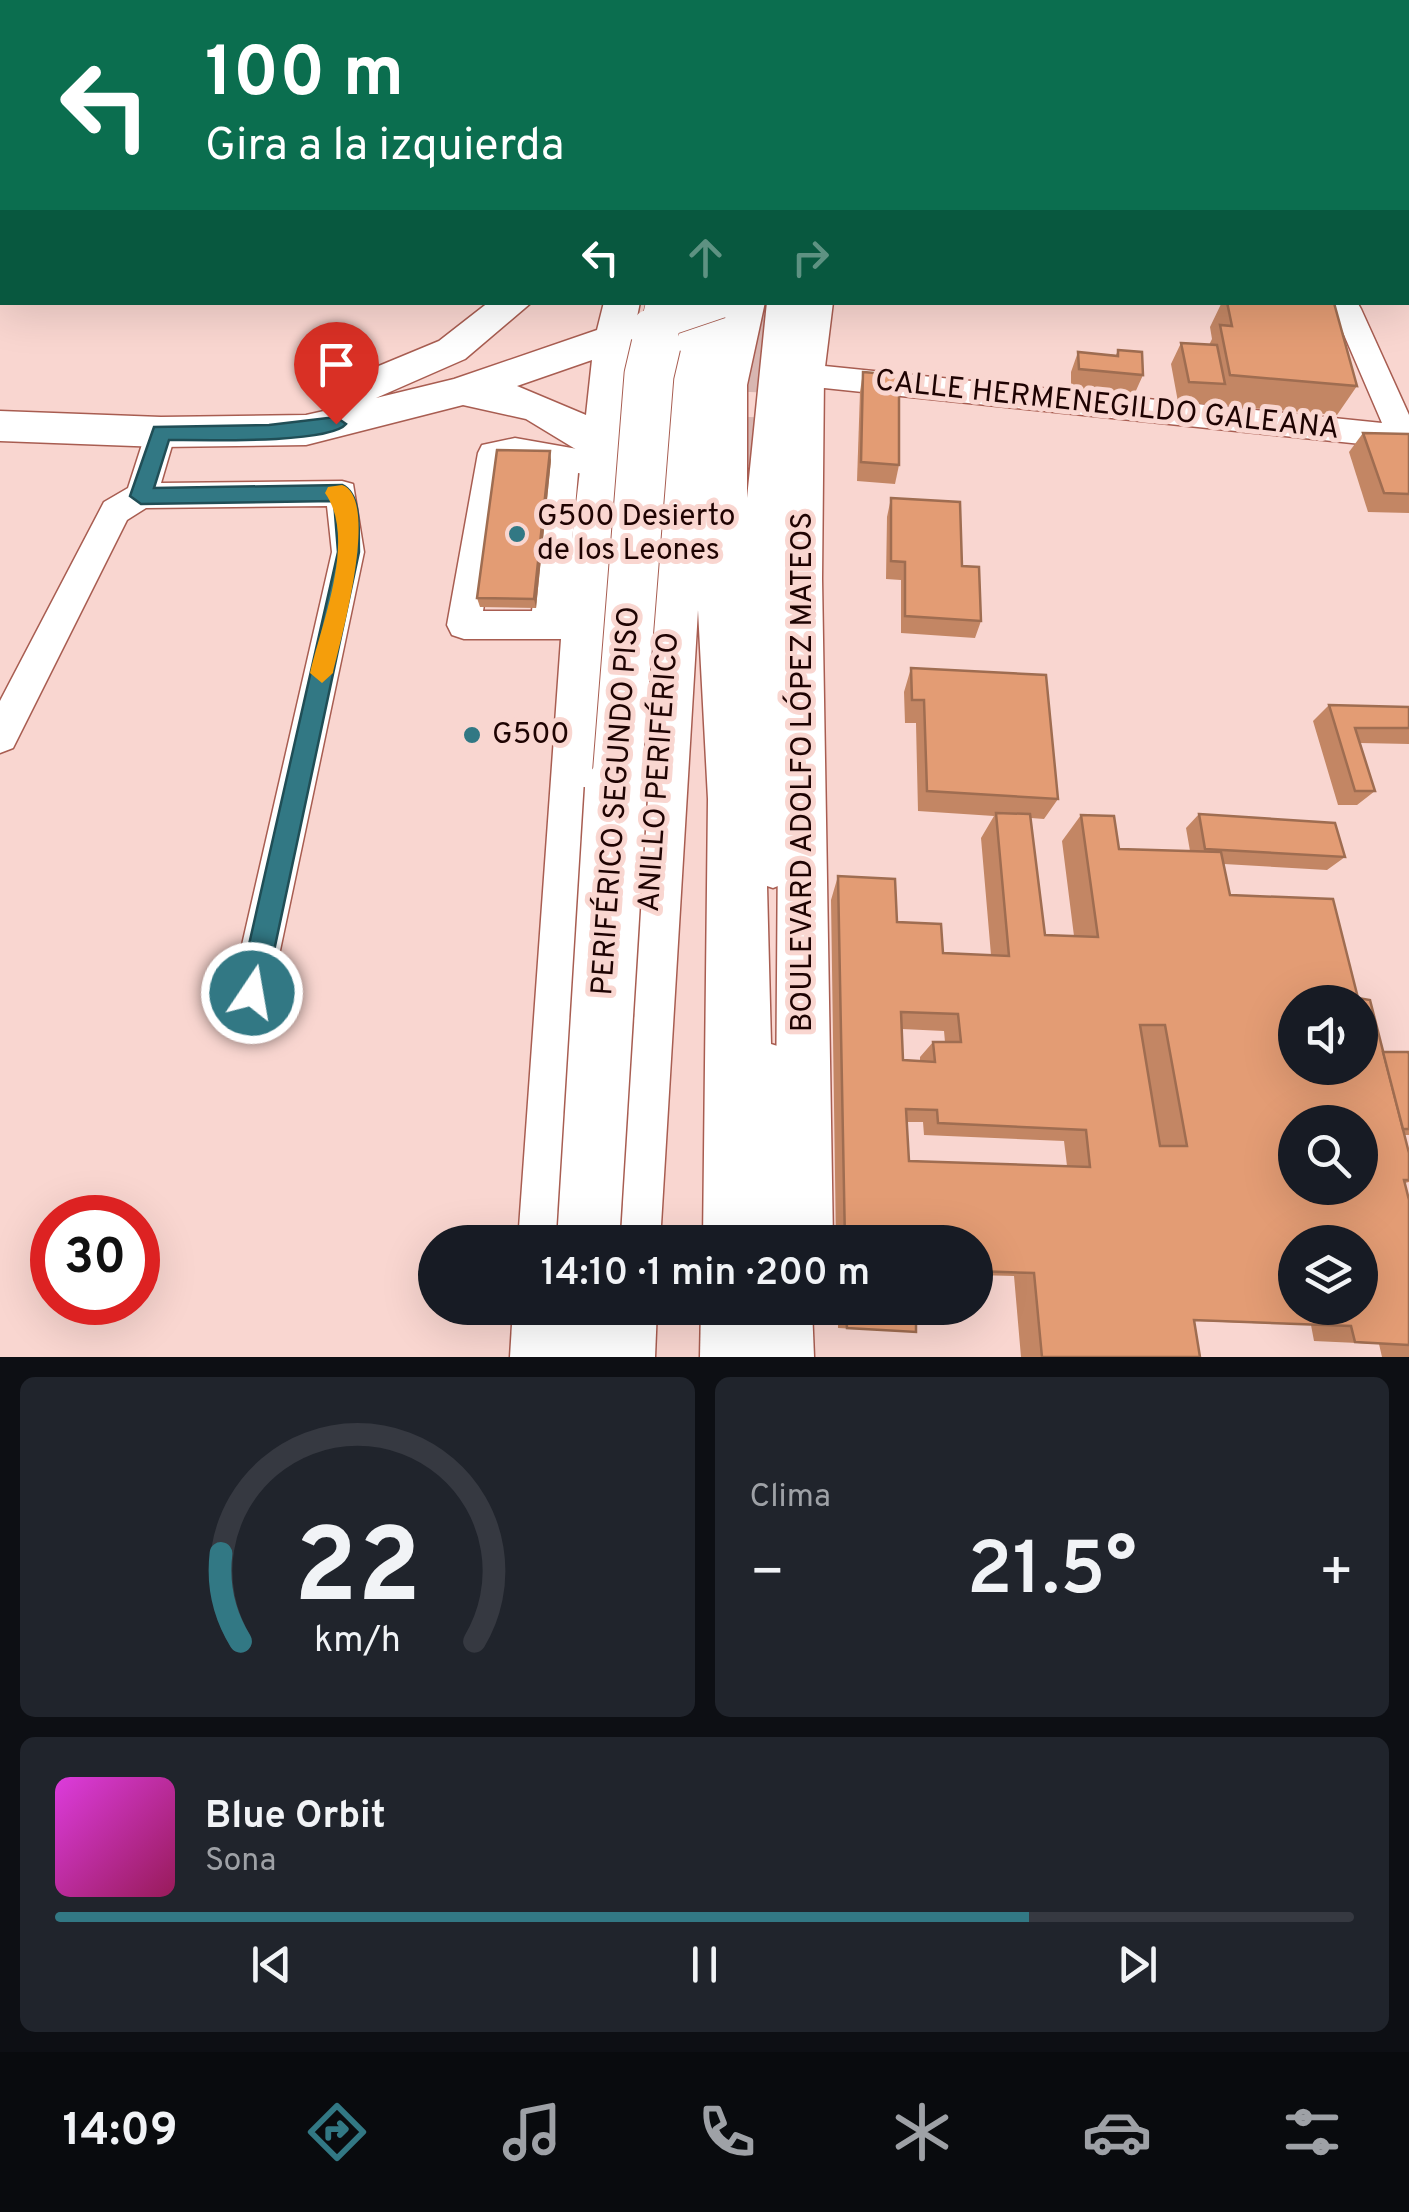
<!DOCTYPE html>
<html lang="es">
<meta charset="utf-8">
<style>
body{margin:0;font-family:Overpass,sans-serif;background:#20242c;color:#f1f3f6;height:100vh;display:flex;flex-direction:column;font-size:38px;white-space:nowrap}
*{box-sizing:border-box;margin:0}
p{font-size:32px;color:#9ea1a6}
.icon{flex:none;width:55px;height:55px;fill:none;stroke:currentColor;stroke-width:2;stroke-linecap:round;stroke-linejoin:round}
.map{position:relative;height:1357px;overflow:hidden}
.details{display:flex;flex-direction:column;gap:20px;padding:20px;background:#0d0f14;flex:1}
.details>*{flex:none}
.hud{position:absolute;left:0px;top:0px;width:1410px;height:305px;box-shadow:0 10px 40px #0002;background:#0b6e4f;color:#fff;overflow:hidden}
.buttons{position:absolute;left:1278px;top:985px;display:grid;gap:20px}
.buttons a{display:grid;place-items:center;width:100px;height:100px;border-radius:50%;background:#171b24;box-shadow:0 10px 40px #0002;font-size:50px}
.speed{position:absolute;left:30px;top:1195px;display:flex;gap:20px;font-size:50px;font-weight:700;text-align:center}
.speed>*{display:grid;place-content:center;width:130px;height:130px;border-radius:50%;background:#171b24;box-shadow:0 10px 40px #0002;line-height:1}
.speed .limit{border:15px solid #d22;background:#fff;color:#111}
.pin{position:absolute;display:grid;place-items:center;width:85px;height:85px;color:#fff;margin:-102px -42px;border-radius:50% 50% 50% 0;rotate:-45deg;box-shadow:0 0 10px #0007}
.pin .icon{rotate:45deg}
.me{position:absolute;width:110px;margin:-55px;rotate:12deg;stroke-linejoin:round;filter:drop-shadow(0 0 8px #0008)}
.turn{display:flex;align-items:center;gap:35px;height:210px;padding:0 40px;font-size:45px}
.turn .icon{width:130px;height:130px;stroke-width:2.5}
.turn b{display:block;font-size:70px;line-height:85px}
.lanes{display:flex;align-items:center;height:95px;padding:0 40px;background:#0003;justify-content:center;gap:50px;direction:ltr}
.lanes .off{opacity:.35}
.big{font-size:75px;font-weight:600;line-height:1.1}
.details .card{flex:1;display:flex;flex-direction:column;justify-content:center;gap:15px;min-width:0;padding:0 35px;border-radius:15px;background:#20242c}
.details .dial{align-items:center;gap:0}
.dial svg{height:260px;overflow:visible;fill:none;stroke:#363941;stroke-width:7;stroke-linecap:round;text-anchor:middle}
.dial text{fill:#f1f3f6;stroke:none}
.song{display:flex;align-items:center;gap:30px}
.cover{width:120px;height:120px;border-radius:15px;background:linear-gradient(135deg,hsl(300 70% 55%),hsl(330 70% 35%))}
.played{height:10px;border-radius:5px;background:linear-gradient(90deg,#327884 75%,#363941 75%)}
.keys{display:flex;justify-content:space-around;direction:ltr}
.heat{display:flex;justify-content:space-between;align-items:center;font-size:55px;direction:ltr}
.details .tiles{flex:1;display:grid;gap:20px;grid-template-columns:1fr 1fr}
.card:last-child{grid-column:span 2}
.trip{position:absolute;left:418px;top:1225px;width:575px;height:100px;border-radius:50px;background:#171b24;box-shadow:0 10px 40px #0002;font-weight:600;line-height:100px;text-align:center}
.tab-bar{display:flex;height:160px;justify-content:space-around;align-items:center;background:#090b0e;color:#9ea1a6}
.tab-bar .icon{width:70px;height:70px}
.tab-bar .selected{color:#327884}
.tab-bar b{font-size:45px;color:#f1f3f6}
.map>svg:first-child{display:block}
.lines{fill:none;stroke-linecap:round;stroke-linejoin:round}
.highway-tunnel-far1{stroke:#d8b6b1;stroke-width:39;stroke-dasharray:39 19;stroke-linecap:butt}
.highway-tunnel{stroke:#d8b6b1;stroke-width:49;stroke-dasharray:49 25;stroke-linecap:butt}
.minor-casing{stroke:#a85d51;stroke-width:3}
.major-casing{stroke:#a85d51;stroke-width:3}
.highway-casing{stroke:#a85d51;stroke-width:3}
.minor{fill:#fff;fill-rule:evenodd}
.major{fill:#fff;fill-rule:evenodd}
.highway{fill:#fff;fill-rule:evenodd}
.major-bridge-casing{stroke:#a85d51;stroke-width:34;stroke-linecap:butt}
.highway-bridge-far2-casing{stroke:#a85d51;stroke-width:40;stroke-linecap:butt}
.highway-bridge-far1-casing{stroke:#a85d51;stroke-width:51;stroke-linecap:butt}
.highway-bridge-casing{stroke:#a85d51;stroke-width:65;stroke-linecap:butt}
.major-bridge{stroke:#fff;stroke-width:32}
.highway-bridge-far2{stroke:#fff;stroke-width:39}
.highway-bridge-far1{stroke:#fff;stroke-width:49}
.highway-bridge{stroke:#fff;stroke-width:62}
.wall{fill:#c38664;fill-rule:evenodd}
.shaded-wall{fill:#9f6d51}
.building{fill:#e39c74;stroke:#9f6d51;stroke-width:2.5;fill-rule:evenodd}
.route{fill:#327884;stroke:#204e56;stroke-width:2.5}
.slow{fill:#f59e0b}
.poi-dot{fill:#327884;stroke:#f9d6d0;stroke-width:4}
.labels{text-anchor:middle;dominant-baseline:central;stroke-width:10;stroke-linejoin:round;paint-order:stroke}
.street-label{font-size:30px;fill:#1e0302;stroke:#f9d6d0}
.poi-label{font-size:30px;fill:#1e0302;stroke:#f9d6d0;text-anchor:start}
</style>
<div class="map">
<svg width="1409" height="1357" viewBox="0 0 1409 1357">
<rect width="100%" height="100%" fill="#f9d6d0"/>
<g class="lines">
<polyline class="highway-tunnel-far1" points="754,348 762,302"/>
<polyline class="highway-tunnel" points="749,540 755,345"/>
<g class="minor-casing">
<g id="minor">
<rect x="432" y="0" width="22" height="2"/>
<polygon points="1306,0 1328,0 1329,2 1307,2"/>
<rect x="1408" y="18" width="1" height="14"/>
<polygon points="1409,112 1409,128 1408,128 1408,113"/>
<polygon points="0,190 2,191 2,215 0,214"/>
<polygon points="1337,302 1357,302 1361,309 1409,415 1409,449 805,386 795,383 790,375 795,367 805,364 1382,423 1333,309"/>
<polygon points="161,420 172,424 176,432 161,483 342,481 353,484 364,552 271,993 265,1007 251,1013 237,1007 231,993 332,552 327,506 146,508 127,520 13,748 0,753 0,701 104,502 128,488 146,432 150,424"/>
<path d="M515 438 600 453 611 457 616 465 611 473 600 477 578 473 566 611 596 615 601 625 596 635 584 639H464L452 635 447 625 478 453 482 445ZM515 462 548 468 532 611H483L507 463Z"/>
</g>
</g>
<g class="major-casing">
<g id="major">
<path d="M489 302H532L465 359 376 398 454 379 597 330 604 302H640L637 317 651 321 656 330 651 339 631 346 606 625 576 1242H518L562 625 582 453 526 419 463 405 306 445 161 447 0 441V411L161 417 306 415 333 409 323 397 328 387 439 341ZM592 360 586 415 517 386Z"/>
<polygon points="797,302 833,302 824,375 822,579 833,1242 775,1242 780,579 786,375"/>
<polygon points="513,1308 573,1308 570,1357 510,1357"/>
</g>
</g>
<g class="highway-casing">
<g id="highway">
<rect x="723" y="0" width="34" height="2"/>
<rect x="793" y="0" width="34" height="2"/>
<polygon points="685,302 765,302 747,385 747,498 767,302 809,302 794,510 802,861 793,880 773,888 767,886 771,1044 797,1052 807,1074 811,1242 703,1242 708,799 698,610 660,1242 592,1242 667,380"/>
<polygon points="549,1308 657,1308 655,1357 545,1357"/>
<polygon points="701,1308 812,1308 814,1357 700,1357"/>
</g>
</g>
<use href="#minor" class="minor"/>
<use href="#major" class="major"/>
<use href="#highway" class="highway"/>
<g class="major-bridge-casing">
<polyline id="major-bridge" points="649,326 720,302"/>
</g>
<g class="highway-bridge-far2-casing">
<polyline id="highway-bridge-far2" points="655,348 666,302"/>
</g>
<g class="highway-bridge-far1-casing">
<polyline id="highway-bridge-far1" points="616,791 649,375 656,345"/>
</g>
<g class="highway-bridge-casing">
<polyline id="highway-bridge" points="588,1242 616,789"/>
</g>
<use href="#major-bridge" class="major-bridge"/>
<use href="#highway-bridge-far2" class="highway-bridge-far2"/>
<use href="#highway-bridge-far1" class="highway-bridge-far1"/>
<use href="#highway-bridge" class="highway-bridge"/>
</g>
<g class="wall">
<polygon points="1222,302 1334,303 1357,386 1337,415 1178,402 1171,364 1181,343 1209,345 1212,339 1210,327"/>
<polygon points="1118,350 1143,375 1134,395 1071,389 1071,372 1078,352 1116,355"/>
<polygon points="863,372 899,465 895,484 857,481 860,392"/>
<polygon points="1363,433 1409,434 1409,513 1368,512 1349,452"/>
<polygon points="551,460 536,608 480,607 477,598"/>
<polygon points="891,498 962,566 981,621 975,638 901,633 901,580 886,579 887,517"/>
<path d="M911 668 1058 799 1044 819 1031 818 1045 935 1074 936 1062 841 1081 815 1119 849 1190 851 1186 828 1199 814 1345 857 1327 870 1224 864 1230 895 1358 998 1383 1052 1409 1054V1135H1404L1409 1153V1182L1405 1183 1409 1200V1357H1382L1379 1344 1314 1341 1311 1325 1194 1321 1200 1357H1021L1014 1276 975 1275V1242H836L831 900 838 876 897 922 943 953 991 955 981 838 994 816 918 811 916 723H905L904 692ZM902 1029 944 1031 945 1042H933L920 1057V1061L903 1060ZM906 1122H923L924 1135 1064 1141 1067 1166 909 1161Z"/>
<polygon points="1329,705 1409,707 1409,744 1360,743 1375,791 1357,805 1338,805 1313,721"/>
<polygon points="838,1308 916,1308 916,1332 838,1328"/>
</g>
<polygon class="shaded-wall" points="550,451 551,460 536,608 534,599"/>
<g class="building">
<polygon points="999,0 1114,0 1114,2 998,2"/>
<polygon points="1227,302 1334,303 1357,386 1230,375 1220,325 1232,326"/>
<polygon points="1181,343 1217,345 1225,384 1189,382"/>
<polygon points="1118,350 1142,352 1143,375 1079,369 1078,352 1118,356"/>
<polygon points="863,372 899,375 899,465 861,462"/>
<polygon points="1363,433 1409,434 1409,494 1384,493"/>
<polygon points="497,450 550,451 534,599 477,598"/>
<polygon points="891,498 960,502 962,566 979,567 981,621 905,616 905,562 891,561"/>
<polygon points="911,668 1046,675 1058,799 927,791 924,700 912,700"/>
<polygon points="1329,705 1409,707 1409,728 1355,728 1375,791 1355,791"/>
<path d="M996 813 1030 814 1045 935 1098 937 1081 815 1114 816 1119 849 1221 852 1230 895 1333 899 1358 998 1370 1000 1409 1153V1180H1404L1409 1200V1345L1355 1342 1351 1326 1194 1320 1200 1357H1042L1034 1273 975 1271V1242H845L838 876 895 879 897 922 941 924 943 953 1009 956ZM1295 1002H1360V1068H1295ZM901 1012 958 1014 961 1042H933L935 1062 903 1060ZM1140 1025H1165L1187 1146H1160ZM906 1109 937 1110 938 1123 1086 1130 1090 1167 909 1161ZM1295 1122H1360V1188H1295ZM1295 1242H1360V1308H1295Z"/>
<polygon points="1199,814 1335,823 1345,857 1205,849"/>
<polygon points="1383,1052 1408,1052 1409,1054 1409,1129 1403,1129"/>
<polygon points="846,1308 916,1308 916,1332 847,1328"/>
</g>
<path class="route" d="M336 417 346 424C330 444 200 440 169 440L154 488 342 485C363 495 358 532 359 552L265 993 261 1002 252 1006 242 1002 238 993 338 552 334 501 141 504 130 496 154 427 269 425Z"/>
<path class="slow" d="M342 485C381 498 340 642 333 673L322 683 310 673C322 621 357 538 325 493L328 487Z"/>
<g class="poi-dot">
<circle cx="517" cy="534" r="10"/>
<circle cx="472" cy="735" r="10"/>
</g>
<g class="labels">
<g class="street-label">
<text transform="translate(1107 406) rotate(6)">CALLE HERMENEGILDO GALEANA</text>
<text transform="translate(660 772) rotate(-86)">ANILLO PERIFÉRICO</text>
<text transform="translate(803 772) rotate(-90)">BOULEVARD ADOLFO LÓPEZ MATEOS</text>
<text transform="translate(617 801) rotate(-86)">PERIFÉRICO SEGUNDO PISO</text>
</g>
<g class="poi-label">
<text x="537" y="517">G500 Desierto<tspan x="537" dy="34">de los Leones</tspan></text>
<text x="492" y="735">G500</text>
</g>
</g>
</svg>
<div class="buttons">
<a><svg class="icon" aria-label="sound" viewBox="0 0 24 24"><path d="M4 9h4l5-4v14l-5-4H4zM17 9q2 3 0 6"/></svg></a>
<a><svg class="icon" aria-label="search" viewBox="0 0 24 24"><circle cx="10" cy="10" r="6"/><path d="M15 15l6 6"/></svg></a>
<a><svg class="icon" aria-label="layers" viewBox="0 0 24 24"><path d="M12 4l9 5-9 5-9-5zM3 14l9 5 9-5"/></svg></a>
</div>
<div class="speed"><div class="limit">30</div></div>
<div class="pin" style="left:336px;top:424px;background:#d93025"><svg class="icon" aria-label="arrive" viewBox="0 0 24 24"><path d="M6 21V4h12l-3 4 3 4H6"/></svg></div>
<svg class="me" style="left:252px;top:993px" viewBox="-20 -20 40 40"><circle r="17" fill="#327884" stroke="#fff" stroke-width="3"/><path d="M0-11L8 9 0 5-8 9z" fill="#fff"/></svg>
<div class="trip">14:10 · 1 min · 200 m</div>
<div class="hud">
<div class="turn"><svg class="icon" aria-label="left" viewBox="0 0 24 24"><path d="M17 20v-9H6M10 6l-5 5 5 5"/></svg><div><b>100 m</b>Gira a la izquierda</div></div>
<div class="lanes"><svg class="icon" aria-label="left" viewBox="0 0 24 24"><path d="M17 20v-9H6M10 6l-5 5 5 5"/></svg><svg class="icon off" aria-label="ahead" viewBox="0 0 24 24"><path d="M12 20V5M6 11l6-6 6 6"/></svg><svg class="icon off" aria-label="right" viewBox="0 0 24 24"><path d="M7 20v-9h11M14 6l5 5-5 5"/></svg></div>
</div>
</div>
<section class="details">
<div class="tiles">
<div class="card dial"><svg viewBox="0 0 100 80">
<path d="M14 69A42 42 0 1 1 86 69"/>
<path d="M14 69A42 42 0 0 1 8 42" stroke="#327884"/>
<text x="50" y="56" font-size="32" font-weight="700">22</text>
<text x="50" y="72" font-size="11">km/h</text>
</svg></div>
<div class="card"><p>Clima</p>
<div class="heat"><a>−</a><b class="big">21.5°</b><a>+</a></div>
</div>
<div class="card">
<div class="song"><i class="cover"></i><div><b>Blue Orbit</b><p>Sona</p></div></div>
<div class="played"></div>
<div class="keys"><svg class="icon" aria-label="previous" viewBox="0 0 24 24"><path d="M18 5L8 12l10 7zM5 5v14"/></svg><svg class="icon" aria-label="pause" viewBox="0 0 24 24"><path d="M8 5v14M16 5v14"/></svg><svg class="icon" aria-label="next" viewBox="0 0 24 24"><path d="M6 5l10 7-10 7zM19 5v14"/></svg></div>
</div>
</div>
</section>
<nav class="tab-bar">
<b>14:09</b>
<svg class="icon selected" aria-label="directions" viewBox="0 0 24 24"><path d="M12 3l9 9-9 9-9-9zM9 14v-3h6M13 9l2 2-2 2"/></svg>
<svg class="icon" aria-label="music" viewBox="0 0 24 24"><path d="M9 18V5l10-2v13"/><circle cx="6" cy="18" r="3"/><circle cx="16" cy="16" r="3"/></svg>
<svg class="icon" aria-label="phone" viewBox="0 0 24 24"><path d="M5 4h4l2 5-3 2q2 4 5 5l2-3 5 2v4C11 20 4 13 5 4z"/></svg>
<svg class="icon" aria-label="climate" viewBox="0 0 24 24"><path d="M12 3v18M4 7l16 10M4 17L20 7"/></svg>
<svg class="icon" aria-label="car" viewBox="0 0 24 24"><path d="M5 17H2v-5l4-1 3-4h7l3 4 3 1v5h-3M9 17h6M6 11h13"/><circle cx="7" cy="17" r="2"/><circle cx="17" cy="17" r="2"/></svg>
<svg class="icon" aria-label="filters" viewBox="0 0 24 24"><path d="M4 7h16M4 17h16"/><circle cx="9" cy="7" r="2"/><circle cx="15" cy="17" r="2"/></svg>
</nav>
